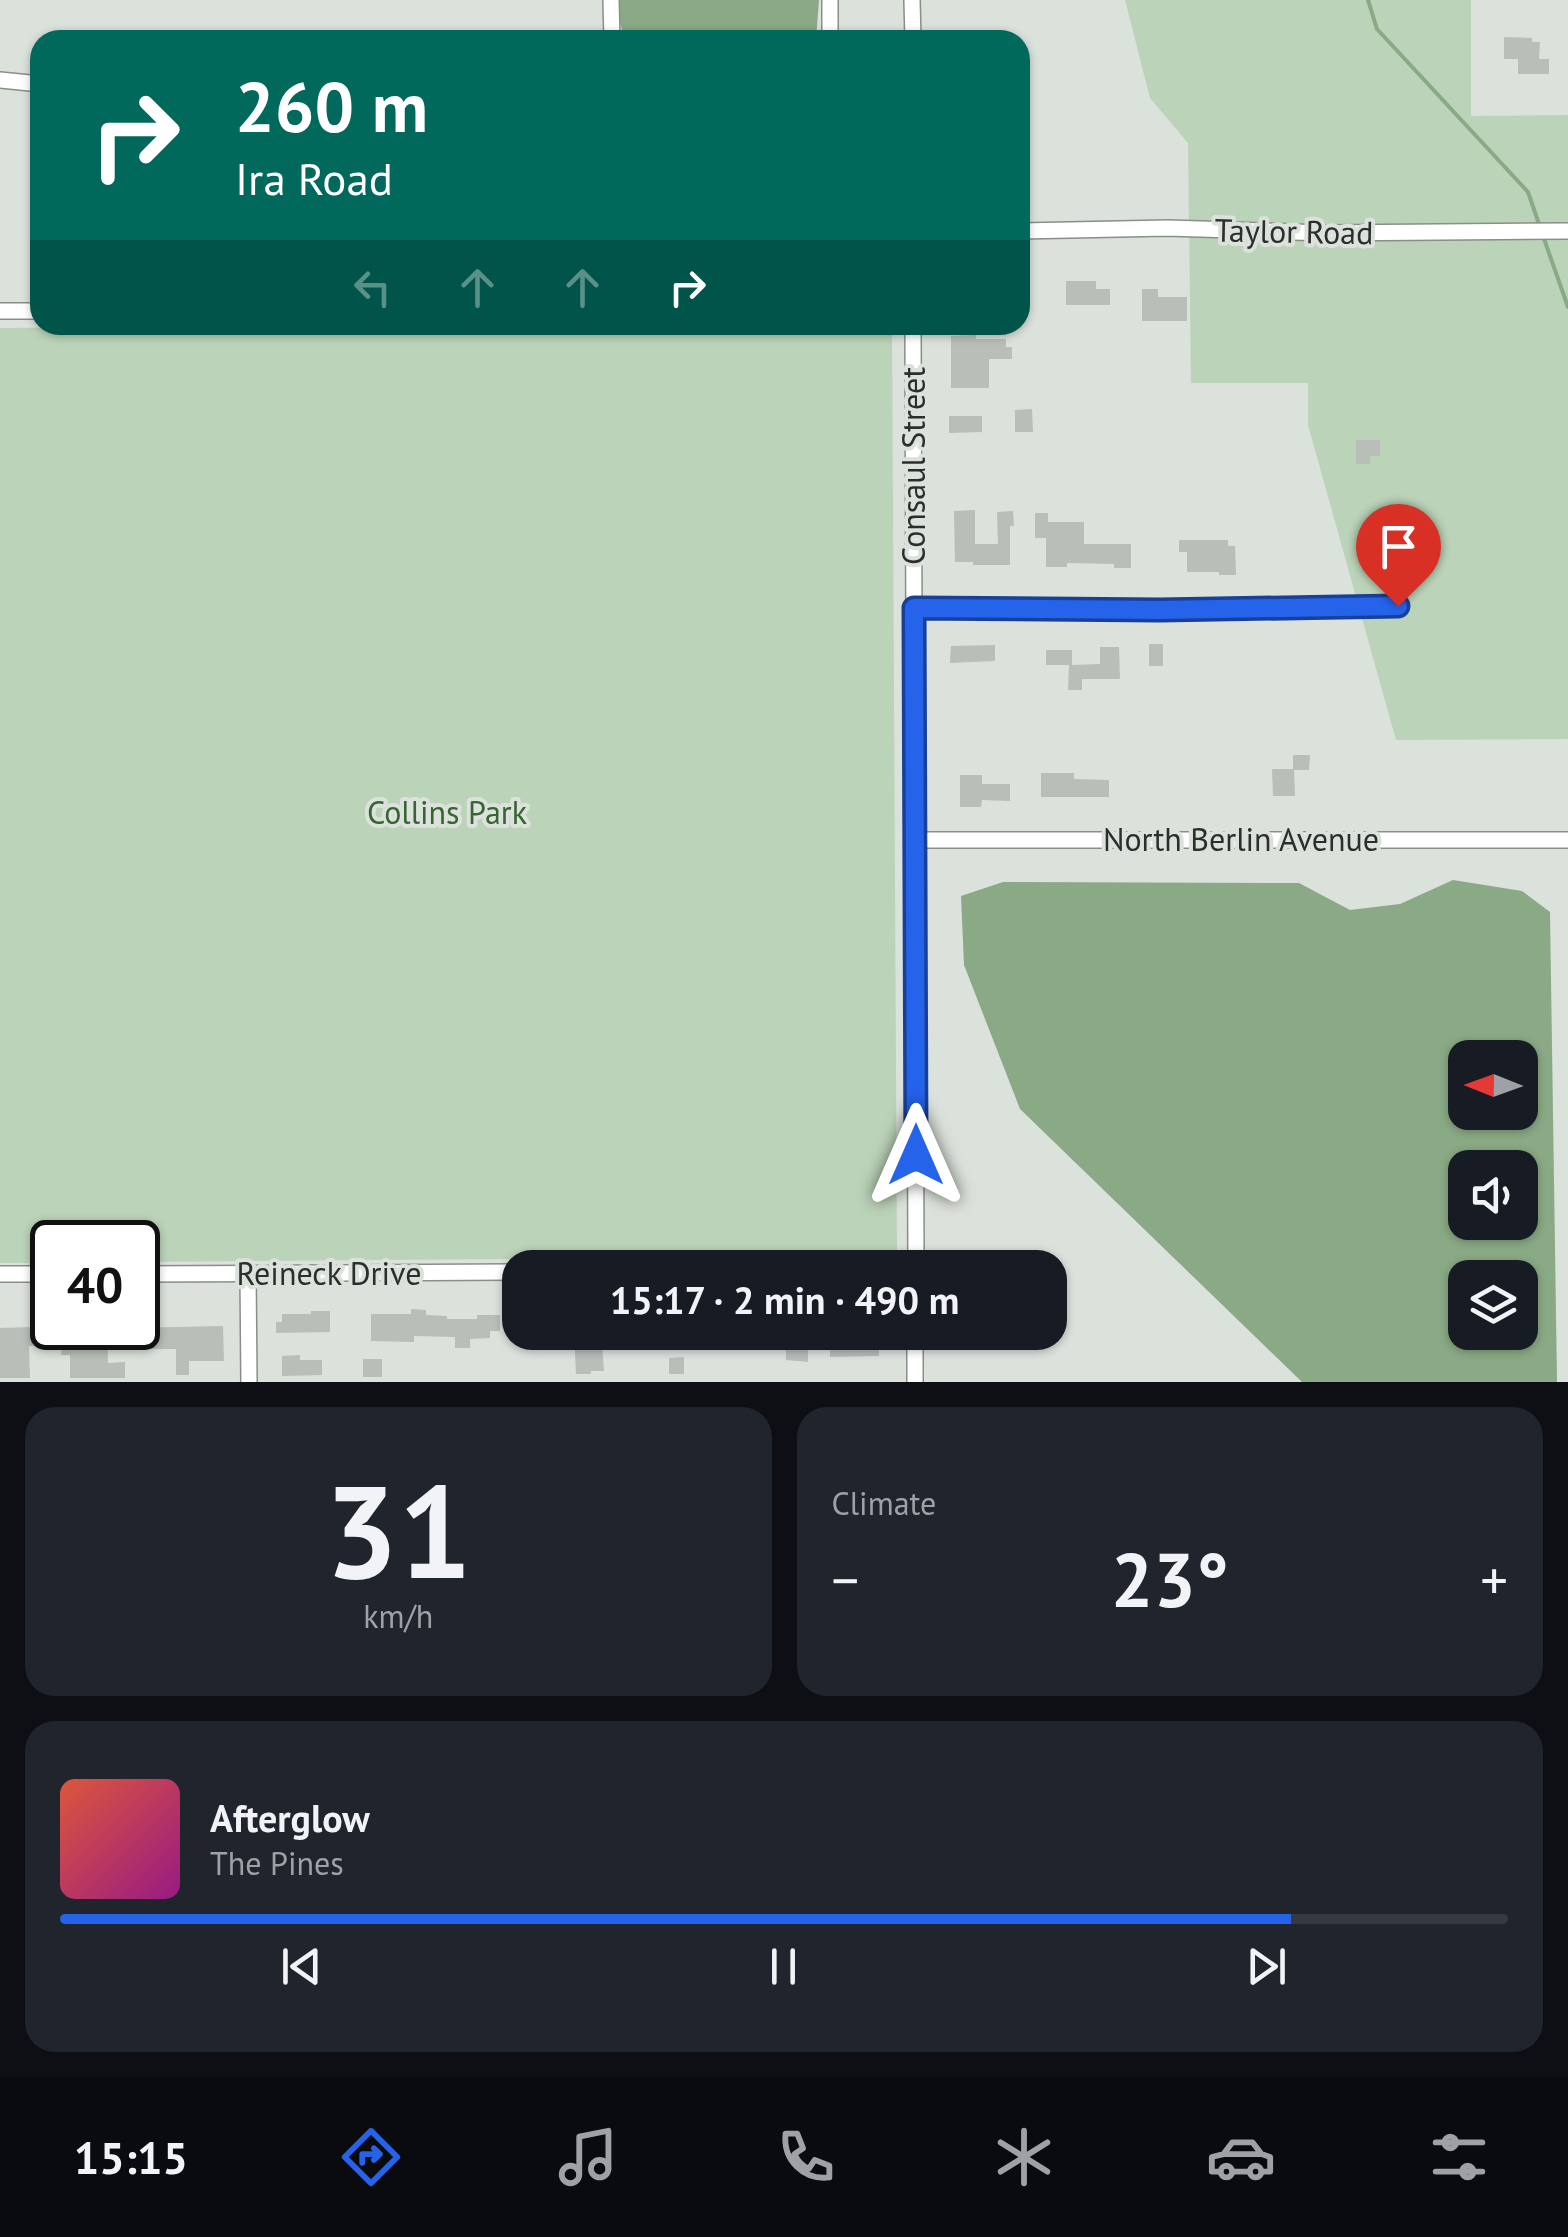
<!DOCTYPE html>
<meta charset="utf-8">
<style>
body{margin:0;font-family:"PT Sans",sans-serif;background:#20242c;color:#f1f3f6;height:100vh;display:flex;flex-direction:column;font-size:38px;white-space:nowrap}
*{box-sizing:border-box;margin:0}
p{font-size:32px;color:#9ea1a6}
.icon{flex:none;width:55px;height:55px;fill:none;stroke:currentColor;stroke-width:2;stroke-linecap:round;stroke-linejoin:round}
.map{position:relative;height:1382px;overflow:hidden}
.panel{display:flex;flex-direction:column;gap:25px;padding:25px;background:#0d0f14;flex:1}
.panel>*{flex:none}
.hud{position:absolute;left:30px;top:30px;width:1000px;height:305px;border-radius:30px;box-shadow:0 2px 8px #0004;background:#00695c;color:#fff;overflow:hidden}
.needle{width:65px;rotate:271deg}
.buttons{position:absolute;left:1448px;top:1040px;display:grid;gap:20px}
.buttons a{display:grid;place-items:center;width:90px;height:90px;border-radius:20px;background:#171b24;box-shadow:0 2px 8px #0004;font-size:50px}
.speed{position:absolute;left:30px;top:1220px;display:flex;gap:20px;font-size:50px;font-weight:700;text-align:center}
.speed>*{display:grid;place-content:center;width:130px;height:130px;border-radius:50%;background:#171b24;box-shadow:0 2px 8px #0004;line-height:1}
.speed .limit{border:5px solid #111;border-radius:15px;background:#fff;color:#111}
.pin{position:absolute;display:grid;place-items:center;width:85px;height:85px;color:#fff;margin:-102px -42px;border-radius:50% 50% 50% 0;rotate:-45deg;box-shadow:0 0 10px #0007}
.pin .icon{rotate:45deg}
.me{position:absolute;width:110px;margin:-55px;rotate:0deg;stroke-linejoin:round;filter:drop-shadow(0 0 8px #0008)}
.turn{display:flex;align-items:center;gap:35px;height:210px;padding:0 40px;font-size:45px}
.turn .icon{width:130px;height:130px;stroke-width:2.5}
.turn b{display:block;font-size:70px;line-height:85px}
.lanes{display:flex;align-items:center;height:95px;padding:0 40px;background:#0003;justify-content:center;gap:50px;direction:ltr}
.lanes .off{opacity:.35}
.big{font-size:75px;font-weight:700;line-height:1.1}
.panel .tile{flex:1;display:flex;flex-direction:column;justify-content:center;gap:15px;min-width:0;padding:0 35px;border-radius:30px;background:#20242c}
.panel .dial{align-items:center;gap:0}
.dial b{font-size:130px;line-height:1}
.song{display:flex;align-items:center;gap:30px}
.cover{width:120px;height:120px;border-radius:15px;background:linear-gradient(135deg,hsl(10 70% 55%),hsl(310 70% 35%))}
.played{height:10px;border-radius:5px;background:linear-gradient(90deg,#2563eb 85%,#363941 85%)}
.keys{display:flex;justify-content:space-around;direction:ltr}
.heat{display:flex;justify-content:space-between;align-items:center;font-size:55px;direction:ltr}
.panel .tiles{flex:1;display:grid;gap:25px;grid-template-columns:1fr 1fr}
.tile:last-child{grid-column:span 2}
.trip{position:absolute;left:502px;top:1250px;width:565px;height:100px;border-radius:30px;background:#171b24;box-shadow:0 2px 8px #0004;font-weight:700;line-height:100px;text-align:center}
.tab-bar{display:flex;height:160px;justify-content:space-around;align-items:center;background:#090b0e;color:#9ea1a6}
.tab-bar .icon{width:70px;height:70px}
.tab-bar .on{color:#2563eb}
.tab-bar b{font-size:45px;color:#f1f3f6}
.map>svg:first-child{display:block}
.green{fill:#bbd3b8}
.water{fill:#89aa85;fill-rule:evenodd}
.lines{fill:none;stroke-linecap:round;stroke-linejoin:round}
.stream{stroke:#89aa85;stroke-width:4}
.building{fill:#b8beb8}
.minor-casing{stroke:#898e88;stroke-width:18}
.minor{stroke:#fff;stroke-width:15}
.route-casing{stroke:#184099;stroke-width:25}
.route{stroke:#2563eb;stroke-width:18}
.labels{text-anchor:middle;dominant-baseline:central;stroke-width:8;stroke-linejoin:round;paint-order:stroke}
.street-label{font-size:32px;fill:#2c2e2b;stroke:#dbe1db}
.park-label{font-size:32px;fill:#366531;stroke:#dbe1db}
</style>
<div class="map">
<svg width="1568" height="1382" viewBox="0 0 1568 1382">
<rect width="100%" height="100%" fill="#dbe1db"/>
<g class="green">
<polygon points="1125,0 1471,0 1471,116 1568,115 1568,739 1396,740 1308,425 1308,383 1191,383 1188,143 1150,98"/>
<polygon points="452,325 892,325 897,1256 138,1262 138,1242 52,1242 52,1263 0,1263 0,328"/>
</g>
<g class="water">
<polygon points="617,0 819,0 816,40 625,40 617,12"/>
<path d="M1453 880 1522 891 1550 912 1557 1382H1302L1020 1109 964 965 961 896 1003 882 1299 883 1350 910 1400 904ZM1465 1058H1520V1112H1465ZM1465 1168H1520V1222H1465ZM1465 1278H1520V1332H1465Z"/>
</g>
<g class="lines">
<g class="stream">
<polyline points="1368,0 1377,29 1528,192 1540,227"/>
<polyline points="1543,236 1568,307"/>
</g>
</g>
<g class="building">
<polygon points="1504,37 1532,38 1532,42 1540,42 1539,59 1549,59 1549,74 1518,74 1518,59 1504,59"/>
<polygon points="1066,281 1096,281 1096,289 1110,289 1110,305 1066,305"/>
<polygon points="1142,289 1158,289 1158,297 1187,297 1187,321 1142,321"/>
<polygon points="976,335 976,339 1006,339 1006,347 1012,347 1012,359 989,359 989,388 951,388 951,336"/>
<polygon points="1032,409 1033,432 1015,432 1015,410"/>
<polygon points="949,416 982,416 982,432 949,433"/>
<polygon points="1356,440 1380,440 1380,456 1370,456 1370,464 1356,464"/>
<polygon points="975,510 975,544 998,544 997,512 1013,511 1014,526 1010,526 1010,565 973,565 973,562 955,562 954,511"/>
<polygon points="1035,513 1048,513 1048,522 1084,522 1084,544 1131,544 1131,568 1114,568 1114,564 1067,563 1067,567 1046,567 1046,538 1035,538"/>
<polygon points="1179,540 1228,540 1228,546 1235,546 1236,575 1219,575 1219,572 1187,572 1187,552 1179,552"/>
<rect x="1149" y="644" width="14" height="22"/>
<polygon points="995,645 995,661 950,663 951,646"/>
<polygon points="1100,647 1119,647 1120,679 1082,679 1082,690 1068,690 1069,665 1046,665 1046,650 1072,650 1072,665 1100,664"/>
<polygon points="1293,755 1310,755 1309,770 1294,770 1295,796 1273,796 1272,769 1293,769"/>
<polygon points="1041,773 1074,773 1074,779 1109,780 1109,797 1041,797"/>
<polygon points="960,775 982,775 982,784 1010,784 1010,801 982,800 981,807 960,807"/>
<polygon points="411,1309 426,1310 426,1315 447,1316 447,1319 477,1319 477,1315 500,1315 500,1331 490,1331 490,1338 470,1339 470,1348 455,1348 455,1337 414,1336 414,1342 371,1341 371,1314 411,1314"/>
<polygon points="311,1311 330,1311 330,1332 276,1333 276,1322 282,1322 282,1314 311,1314"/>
<polygon points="223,1326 224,1361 189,1361 189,1375 176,1375 176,1349 129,1349 129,1328"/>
<polygon points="30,1327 107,1328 108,1363 125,1362 125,1378 70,1378 70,1355 61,1355 62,1346 29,1346 30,1378 0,1378 0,1328"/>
<polygon points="574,1332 623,1332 623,1344 602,1344 604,1371 591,1371 591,1374 576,1374"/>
<polygon points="830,1332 879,1332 879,1356 830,1357"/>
<polygon points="786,1345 808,1345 808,1362 786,1360"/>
<polygon points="300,1355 300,1360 322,1360 322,1375 282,1376 282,1356"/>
<polygon points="684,1357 684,1374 669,1374 669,1358"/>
<rect x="363" y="1359" width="19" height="18"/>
</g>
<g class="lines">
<g class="minor-casing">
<g id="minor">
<polyline points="611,0 612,40"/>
<polyline points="912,0 913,40"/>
<polyline points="828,40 830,33 830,0"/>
<polyline points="0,80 40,84"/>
<polyline points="1020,231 1168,228 1325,233 1568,231"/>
<polyline points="0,311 40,311"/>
<polyline points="913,325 916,1268"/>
<polyline points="914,608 1160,610 1397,606"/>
<polyline points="914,840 1567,840"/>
<polyline points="248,1273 249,1382"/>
<polyline points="0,1274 52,1274"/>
<polyline points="138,1274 520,1272"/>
<polyline points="915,1382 915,1332"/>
</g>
</g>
<use href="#minor" class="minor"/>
</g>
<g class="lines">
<g class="route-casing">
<polyline id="route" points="916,1155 914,608 1160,610 1398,606"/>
</g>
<use href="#route" class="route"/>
</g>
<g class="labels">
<g class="street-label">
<text transform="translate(1294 231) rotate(1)">Taylor Road</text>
<text transform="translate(913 466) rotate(-90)">Consaul Street</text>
<text x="1241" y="839">North Berlin Avenue</text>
<text x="329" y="1273">Reineck Drive</text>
</g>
<g class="park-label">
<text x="447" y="812">Collins Park</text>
</g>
</g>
</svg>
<div class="buttons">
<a><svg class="needle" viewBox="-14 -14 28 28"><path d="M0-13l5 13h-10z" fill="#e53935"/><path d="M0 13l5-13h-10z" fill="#9ea1a6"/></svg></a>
<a><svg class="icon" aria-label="sound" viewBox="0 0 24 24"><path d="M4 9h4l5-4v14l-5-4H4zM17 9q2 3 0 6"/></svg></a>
<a><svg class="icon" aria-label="layers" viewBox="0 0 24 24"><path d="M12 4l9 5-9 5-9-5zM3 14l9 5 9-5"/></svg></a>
</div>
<div class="speed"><div class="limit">40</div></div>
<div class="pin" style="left:1398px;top:606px;background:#d93025"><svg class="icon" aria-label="arrive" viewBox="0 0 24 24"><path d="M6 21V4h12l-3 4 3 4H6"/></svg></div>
<svg class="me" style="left:916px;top:1155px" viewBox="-20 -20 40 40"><path d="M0-17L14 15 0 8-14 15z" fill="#2563eb" stroke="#fff" stroke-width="4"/></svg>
<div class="trip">15:17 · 2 min · 490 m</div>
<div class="hud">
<div class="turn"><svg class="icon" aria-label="right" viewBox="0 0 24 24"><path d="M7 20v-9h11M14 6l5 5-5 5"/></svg><div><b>260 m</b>Ira Road</div></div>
<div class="lanes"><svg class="icon off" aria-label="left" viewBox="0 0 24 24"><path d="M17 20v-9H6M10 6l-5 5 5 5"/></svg><svg class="icon off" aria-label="ahead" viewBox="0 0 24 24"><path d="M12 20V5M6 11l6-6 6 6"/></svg><svg class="icon off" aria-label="ahead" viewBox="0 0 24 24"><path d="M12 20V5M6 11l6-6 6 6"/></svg><svg class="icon" aria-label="right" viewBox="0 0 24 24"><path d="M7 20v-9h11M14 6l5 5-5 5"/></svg></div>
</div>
</div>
<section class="panel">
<div class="tiles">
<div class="tile dial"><b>31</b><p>km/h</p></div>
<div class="tile"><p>Climate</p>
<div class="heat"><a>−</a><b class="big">23°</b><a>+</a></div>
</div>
<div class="tile">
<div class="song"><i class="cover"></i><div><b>Afterglow</b><p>The Pines</p></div></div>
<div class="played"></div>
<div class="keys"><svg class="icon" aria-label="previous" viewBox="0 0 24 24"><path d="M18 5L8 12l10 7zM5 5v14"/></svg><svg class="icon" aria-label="pause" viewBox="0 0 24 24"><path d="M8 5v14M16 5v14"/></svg><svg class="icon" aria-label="next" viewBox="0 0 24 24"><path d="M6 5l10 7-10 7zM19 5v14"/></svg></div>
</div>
</div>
</section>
<nav class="tab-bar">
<b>15:15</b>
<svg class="icon on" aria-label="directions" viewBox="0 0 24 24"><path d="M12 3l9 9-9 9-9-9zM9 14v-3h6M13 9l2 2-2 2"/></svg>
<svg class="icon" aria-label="music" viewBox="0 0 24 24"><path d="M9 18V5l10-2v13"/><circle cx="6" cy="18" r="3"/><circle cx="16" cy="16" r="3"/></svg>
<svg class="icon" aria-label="phone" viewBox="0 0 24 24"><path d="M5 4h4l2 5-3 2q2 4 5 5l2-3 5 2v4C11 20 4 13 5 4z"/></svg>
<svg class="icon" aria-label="climate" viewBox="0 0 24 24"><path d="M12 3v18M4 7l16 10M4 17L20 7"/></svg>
<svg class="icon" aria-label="car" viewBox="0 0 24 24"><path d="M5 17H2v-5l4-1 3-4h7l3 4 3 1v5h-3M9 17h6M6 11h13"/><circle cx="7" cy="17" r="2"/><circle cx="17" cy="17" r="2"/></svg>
<svg class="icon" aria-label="filters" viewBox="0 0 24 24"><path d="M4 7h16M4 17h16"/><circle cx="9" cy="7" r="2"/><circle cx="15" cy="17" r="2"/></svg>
</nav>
